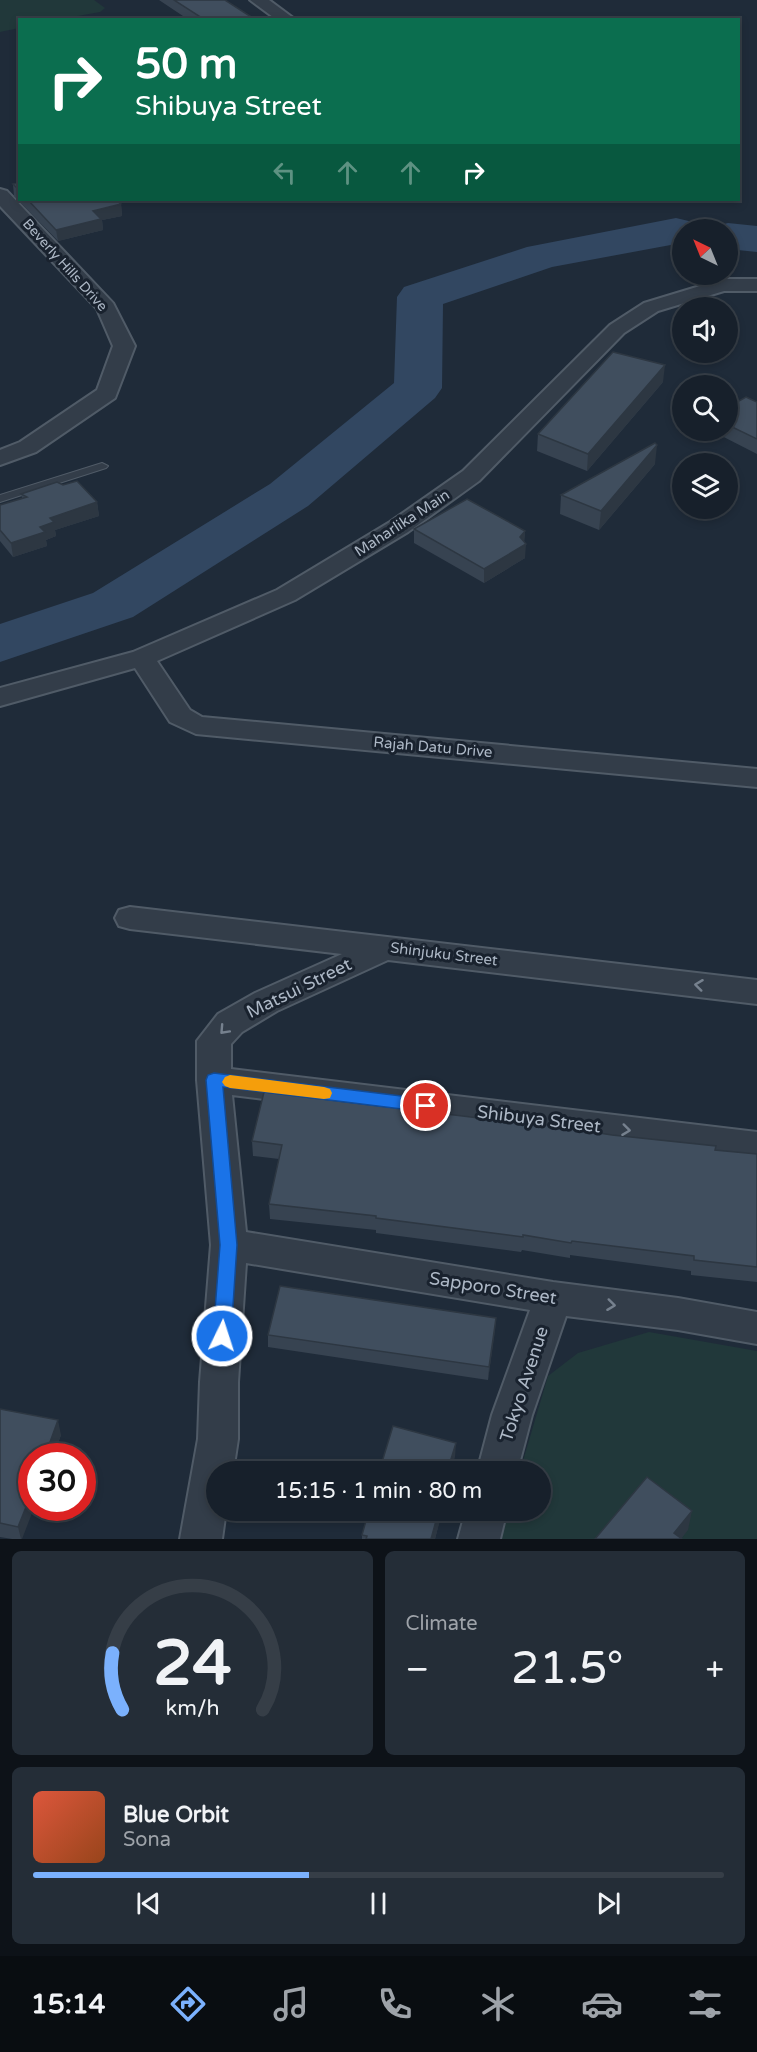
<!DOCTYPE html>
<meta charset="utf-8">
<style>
body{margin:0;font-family:"Varela Round",sans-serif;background:#242d37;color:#f1f3f6;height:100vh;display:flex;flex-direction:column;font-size:22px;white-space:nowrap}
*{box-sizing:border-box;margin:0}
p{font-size:20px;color:#9ea3a9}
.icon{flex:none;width:33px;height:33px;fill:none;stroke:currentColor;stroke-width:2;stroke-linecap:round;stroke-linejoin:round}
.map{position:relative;height:1539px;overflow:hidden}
.sheet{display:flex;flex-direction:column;gap:12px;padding:12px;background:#0d1218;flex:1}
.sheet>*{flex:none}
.banner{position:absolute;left:18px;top:18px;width:722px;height:183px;border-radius:0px;box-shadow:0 3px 9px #0003,0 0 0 2px #363e47;background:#0b6e4f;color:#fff;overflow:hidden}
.needle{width:39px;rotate:317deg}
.buttons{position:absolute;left:672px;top:219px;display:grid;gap:12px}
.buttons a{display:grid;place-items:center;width:66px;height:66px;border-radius:50%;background:#17202b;box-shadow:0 3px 9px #0003,0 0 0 2px #363e47;font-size:30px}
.speed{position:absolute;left:18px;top:1443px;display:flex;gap:12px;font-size:30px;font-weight:700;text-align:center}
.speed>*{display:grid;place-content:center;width:78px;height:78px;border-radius:50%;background:#17202b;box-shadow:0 3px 9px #0003,0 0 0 2px #363e47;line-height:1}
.speed .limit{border:9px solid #d22;background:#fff;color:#111}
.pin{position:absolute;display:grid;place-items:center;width:51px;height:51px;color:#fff;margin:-26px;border:3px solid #fff;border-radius:50%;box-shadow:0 2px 6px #0007}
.me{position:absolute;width:66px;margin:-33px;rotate:4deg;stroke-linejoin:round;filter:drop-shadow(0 0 4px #0008)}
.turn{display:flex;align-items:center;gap:21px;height:126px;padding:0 18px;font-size:27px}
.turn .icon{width:78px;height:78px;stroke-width:2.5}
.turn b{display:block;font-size:42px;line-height:51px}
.lanes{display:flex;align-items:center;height:57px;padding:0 18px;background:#0003;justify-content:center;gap:30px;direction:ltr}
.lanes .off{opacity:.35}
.big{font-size:45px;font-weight:600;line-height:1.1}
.sheet .tile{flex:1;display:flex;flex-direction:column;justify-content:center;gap:9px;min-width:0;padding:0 21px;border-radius:9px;background:#242d37}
.sheet .dial{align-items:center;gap:0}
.dial svg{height:156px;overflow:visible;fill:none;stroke:#363e47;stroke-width:7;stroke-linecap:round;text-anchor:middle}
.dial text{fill:#f1f3f6;stroke:none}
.song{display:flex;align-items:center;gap:18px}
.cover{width:72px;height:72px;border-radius:9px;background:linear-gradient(135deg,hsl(10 70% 55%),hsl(20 70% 35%))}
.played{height:6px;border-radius:3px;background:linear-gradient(90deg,#7bb1fd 40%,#363e47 40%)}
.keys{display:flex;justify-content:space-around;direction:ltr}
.heat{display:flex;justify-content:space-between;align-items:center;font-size:33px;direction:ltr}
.sheet .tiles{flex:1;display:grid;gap:12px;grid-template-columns:1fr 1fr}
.tile:last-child{grid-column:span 2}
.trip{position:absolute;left:206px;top:1461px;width:345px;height:60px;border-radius:30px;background:#17202b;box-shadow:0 3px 9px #0003,0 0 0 2px #363e47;font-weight:600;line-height:60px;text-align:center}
.tabs{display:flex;height:96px;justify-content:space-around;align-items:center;background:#090d11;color:#9ea3a9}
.tabs .icon{width:42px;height:42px}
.tabs .current{color:#7bb1fd}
.tabs b{font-size:27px;color:#f1f3f6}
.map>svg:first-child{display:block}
.green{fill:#21383a}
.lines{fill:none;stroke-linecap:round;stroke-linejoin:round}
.river{fill:#324761;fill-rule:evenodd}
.lane-casing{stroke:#505b67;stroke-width:2}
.street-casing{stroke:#505b67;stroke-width:4}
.lane{fill:#333d49;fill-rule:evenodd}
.street{fill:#333d49;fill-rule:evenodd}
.wall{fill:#374351}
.shaded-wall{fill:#2d3742}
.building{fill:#404e5e;stroke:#2d3742;stroke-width:1.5}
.oneway{stroke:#76818e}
.route{fill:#1a73e8;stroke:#114b97;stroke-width:1.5}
.slow{fill:#f59e0b}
.labels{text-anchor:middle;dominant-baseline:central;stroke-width:6;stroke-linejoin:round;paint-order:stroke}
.far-street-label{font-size:14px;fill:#adb8c6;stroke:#19222e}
.street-label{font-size:15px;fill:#adb8c6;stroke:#19222e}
.near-street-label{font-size:18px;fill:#adb8c6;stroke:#19222e}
</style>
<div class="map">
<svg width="757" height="1539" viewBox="0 0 757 1539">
<rect width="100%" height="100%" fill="#1f2b39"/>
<g class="green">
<polygon points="0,0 94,0 105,8 100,12 61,19 20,20 19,28 0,32"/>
<polygon points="649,1332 757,1351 757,1539 501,1539 509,1511 540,1510 540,1472 520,1471 548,1376 578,1353"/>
</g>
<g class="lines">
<g class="river">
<polygon points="676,218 697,223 702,230 682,230 682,245 676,244 552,267 443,304 442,388 435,398 308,506 133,617 0,662 0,624 93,593 270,484 394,383 397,297 404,287 527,247"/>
<polygon points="728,223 757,226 757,252 728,249 728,230 711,230 713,227"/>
</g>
<g class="lane-casing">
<polygon id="lane" points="102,463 108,466 106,468 0,502 0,495"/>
</g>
<g class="street-casing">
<g id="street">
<polygon points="250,0 269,0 296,20 277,20"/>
<polygon points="0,189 7,191 113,303 135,346 115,398 36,452 0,465 0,450 20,442 97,390 113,346 97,309 0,206"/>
<polygon points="723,279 757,279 757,291 724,291 658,311 624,333 479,481 408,532 295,600 157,661 190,710 202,717 757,769 757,787 196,734 170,722 135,668 0,706 0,688 133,652 277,590 390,522 463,471 610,325 644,303"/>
<polygon points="130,907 757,980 757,1004 388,960 277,1011 242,1032 231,1044 231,1069 757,1132 757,1160 232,1095 246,1232 553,1282 678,1298 757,1312 757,1344 678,1330 566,1316 532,1415 517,1472 477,1472 492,1415 530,1310 246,1263 238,1382 238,1439 233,1472 216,1472 216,1510 226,1510 222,1539 180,1539 198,1439 200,1382 211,1245 197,1080 197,1041 218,1014 255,993 342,954 130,929 119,926 115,918 119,910"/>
<polygon points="466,1510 507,1510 500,1539 458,1539"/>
</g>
</g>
<use href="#lane" class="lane"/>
<use href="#street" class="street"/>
</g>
<g class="wall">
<polygon points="159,0 225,0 256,20 189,20"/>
<polygon points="20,183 20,200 116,200 121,204 122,216 102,220 103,230 58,241 14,196 13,184"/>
<polygon points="663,382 587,471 537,451 538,434"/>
<polygon points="757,402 757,454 710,430 728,430 728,407"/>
<polygon points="655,464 599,530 560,514 561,495"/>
<polygon points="21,494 97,502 99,516 55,530 56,536 46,540 47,546 13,557 0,541 0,505 22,498"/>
<polygon points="414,529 525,531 524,542 525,558 484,583 414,543"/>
<polygon points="252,1141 715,1150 757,1154 757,1282 691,1275 691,1271 570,1255 570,1258 522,1250 521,1252 376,1233 376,1230 270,1219 269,1204 279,1159 253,1156"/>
<polygon points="496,1318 488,1380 268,1347 268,1335"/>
<polygon points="0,1409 61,1435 53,1456 32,1456 22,1539 12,1539 0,1537"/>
<polygon points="370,1510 442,1510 435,1539 362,1539 362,1535"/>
</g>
<g class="shaded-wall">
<polygon points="121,204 122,216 102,220 103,230 58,241 56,230 93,211"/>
<polygon points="665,365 663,382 587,471 588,454"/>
<polygon points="657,445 655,464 599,530 601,511"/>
<polygon points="97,502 99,516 55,530 56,536 46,540 47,546 13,557 11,543 40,527 50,518"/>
<polygon points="525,531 524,545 526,544 525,558 484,583 484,569 520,537"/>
<polygon points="496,1318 495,1331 488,1380 489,1367"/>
<polygon points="58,1420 61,1435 53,1456 45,1456"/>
<polygon points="456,1443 455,1457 451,1472 447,1472"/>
<polygon points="32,1492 32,1508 34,1508 22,1539 21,1539 18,1527"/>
<polygon points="439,1510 442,1510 442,1513 435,1539 431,1539"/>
<polygon points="692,1511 688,1530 681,1539 674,1533"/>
</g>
<g class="building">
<polygon points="174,0 225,0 256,20 205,20"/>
<polygon points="20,183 20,191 13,184"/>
<polygon points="28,200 116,200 121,204 93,211 101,219 56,230"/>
<polygon points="613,352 665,365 588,454 538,434"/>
<polygon points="746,397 757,402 757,439 728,425 728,407"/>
<polygon points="655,443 657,445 601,511 561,495"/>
<polygon points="77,481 97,502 50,518 54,522 40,527 45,532 11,543 0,530 0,505 27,497 21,494 57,482 63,485"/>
<polygon points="467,499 525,531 520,537 526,544 484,569 414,529"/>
<polygon points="264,1092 521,1123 522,1121 612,1135 716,1146 715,1150 757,1154 757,1267 694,1260 694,1256 572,1241 571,1243 523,1235 523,1237 376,1218 376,1216 269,1204 282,1145 252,1141"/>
<polygon points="280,1286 496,1318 489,1367 268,1335"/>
<polygon points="0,1409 58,1420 45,1456 32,1456 32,1492 18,1527 0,1523"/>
<polygon points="393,1426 456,1443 447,1472 379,1472"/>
<polygon points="647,1477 692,1511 674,1533 682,1539 595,1539"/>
<polygon points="369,1510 439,1510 431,1539 366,1539 367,1536 362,1535"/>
</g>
<defs><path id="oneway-chevron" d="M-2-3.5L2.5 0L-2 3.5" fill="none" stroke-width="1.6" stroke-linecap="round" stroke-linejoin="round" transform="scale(1.5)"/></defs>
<g class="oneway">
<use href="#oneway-chevron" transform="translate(699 985) rotate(-173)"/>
<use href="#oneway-chevron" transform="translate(224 1030) rotate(133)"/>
<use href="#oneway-chevron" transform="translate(626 1130) rotate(7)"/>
<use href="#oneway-chevron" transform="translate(611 1305) rotate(7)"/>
</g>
<polygon class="route" points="214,1073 426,1099 432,1101 435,1106 432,1110 426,1112 223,1087 237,1245 231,1336 229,1342 222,1344 216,1342 213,1336 220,1245 206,1080 208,1075"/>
<polygon class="slow" points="230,1075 324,1087 330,1089 332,1093 330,1098 324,1099 230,1088 225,1086 222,1082 225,1077"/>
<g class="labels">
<g class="far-street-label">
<text transform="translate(65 265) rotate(48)">Beverly Hills Drive</text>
</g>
<g class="street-label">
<text transform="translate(402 523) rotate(-33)">Maharlika Main</text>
<text transform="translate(433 747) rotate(5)">Rajah Datu Drive</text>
<text transform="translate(444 954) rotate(7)">Shinjuku Street</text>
</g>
<g class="near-street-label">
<text transform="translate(299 988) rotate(-26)">Matsui Street</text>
<text transform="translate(539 1119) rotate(7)">Shibuya Street</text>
<text transform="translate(493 1288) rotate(9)">Sapporo Street</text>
<text transform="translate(524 1384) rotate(-72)">Tokyo Avenue</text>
</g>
</g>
</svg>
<div class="buttons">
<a><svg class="needle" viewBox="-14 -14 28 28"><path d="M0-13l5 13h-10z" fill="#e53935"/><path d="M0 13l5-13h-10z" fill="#9ea3a9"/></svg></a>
<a><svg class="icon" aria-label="sound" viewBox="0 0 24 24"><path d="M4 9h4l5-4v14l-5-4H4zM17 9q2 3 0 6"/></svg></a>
<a><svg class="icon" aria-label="search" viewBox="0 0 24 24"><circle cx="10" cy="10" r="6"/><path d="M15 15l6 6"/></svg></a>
<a><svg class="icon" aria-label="layers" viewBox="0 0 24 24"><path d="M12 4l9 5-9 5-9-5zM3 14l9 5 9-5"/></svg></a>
</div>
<div class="speed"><div class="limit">30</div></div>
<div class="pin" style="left:426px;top:1106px;background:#d93025"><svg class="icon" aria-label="arrive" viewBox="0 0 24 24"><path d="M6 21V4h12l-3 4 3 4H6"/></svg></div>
<svg class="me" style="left:222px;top:1336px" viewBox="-20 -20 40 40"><circle r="17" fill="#1a73e8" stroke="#fff" stroke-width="3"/><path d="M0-11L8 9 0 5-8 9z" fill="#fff"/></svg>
<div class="trip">15:15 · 1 min · 80 m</div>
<div class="banner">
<div class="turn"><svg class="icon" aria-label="right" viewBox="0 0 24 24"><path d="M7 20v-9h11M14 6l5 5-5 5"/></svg><div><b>50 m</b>Shibuya Street</div></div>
<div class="lanes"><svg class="icon off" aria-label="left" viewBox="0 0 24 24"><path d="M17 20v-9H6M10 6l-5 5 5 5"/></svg><svg class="icon off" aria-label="ahead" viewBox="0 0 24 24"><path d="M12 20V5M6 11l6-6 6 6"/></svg><svg class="icon off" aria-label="ahead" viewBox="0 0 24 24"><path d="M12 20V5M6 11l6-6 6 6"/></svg><svg class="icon" aria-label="right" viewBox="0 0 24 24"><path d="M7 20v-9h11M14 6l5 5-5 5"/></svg></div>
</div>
</div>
<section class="sheet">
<div class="tiles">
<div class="tile dial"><svg viewBox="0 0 100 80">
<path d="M14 69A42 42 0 1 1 86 69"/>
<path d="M14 69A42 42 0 0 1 9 40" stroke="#7bb1fd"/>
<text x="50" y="56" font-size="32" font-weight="700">24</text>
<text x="50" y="72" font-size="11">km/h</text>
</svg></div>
<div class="tile"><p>Climate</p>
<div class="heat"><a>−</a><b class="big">21.5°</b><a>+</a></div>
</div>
<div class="tile">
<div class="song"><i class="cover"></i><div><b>Blue Orbit</b><p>Sona</p></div></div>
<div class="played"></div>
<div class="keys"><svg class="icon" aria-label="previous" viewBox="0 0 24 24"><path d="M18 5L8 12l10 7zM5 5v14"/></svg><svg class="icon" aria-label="pause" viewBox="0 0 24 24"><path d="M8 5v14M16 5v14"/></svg><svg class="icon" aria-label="next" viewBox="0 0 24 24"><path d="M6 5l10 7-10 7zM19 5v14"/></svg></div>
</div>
</div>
</section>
<nav class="tabs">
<b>15:14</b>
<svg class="icon current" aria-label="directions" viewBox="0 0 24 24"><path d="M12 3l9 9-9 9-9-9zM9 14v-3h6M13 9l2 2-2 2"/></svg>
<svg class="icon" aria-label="music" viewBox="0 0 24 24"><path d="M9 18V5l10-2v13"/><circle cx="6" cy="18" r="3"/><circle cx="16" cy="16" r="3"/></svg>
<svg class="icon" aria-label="phone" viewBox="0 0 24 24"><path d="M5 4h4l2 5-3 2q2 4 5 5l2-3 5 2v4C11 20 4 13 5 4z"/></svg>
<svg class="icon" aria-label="climate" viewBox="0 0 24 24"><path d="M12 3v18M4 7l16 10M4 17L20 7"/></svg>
<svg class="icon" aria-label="car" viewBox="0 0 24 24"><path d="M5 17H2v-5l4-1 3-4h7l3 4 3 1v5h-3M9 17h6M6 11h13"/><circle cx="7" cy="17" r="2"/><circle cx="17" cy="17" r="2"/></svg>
<svg class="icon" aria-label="filters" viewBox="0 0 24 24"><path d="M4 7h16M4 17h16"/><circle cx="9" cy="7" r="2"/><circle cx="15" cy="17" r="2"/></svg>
</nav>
